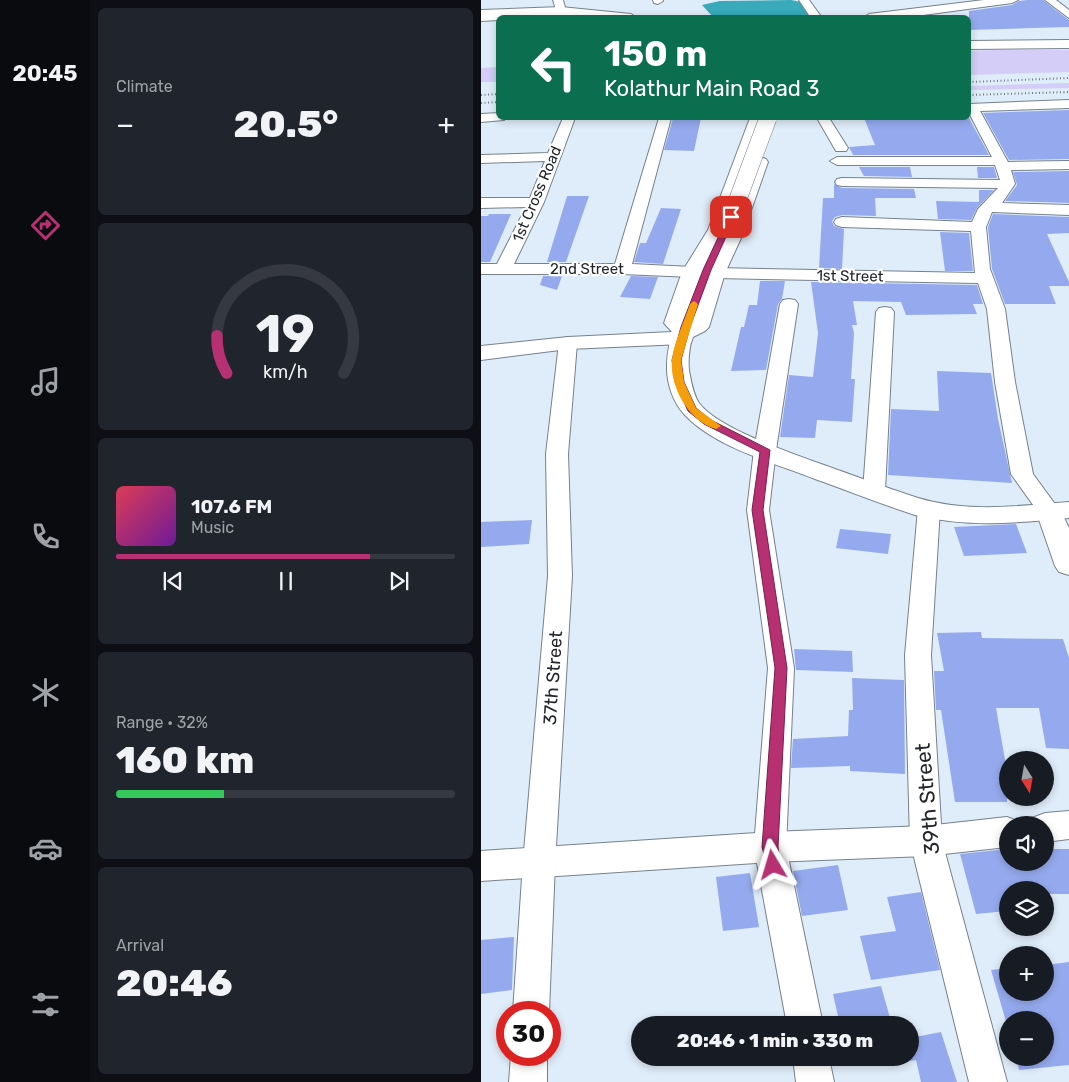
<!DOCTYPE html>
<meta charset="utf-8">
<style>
body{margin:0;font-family:Rubik,sans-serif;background:#20242c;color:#f1f3f6;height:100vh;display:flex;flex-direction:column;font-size:19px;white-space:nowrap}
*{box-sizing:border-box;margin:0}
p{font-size:16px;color:#9ea1a6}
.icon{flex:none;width:28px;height:28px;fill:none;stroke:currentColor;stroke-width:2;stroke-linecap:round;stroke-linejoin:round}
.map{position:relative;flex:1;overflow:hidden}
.panel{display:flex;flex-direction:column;gap:8px;padding:8px;background:#0d0f14;width:391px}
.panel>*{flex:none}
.hud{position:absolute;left:15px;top:15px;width:475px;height:105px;border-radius:8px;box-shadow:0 2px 8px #0003;background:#0b6e4f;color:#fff;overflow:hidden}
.needle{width:32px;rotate:169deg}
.buttons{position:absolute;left:518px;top:751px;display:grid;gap:10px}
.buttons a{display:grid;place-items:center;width:55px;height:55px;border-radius:50%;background:#171b24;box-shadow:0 2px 8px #0003;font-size:25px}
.speed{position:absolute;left:15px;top:1001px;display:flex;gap:10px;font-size:25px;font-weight:700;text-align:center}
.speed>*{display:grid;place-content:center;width:65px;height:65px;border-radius:50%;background:#171b24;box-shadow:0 2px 8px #0003;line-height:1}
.speed .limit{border:8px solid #d22;background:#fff;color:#111}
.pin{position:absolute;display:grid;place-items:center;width:42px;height:42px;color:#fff;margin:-21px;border-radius:10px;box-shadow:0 2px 8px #0006}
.me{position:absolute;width:55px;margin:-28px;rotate:353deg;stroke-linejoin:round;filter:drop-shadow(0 0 4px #0008)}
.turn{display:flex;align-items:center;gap:18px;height:105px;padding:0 25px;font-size:22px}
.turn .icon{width:65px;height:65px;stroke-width:2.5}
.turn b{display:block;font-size:35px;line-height:42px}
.big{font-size:38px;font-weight:800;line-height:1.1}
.panel .tile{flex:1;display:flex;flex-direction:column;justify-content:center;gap:8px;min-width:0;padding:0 18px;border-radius:8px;background:#20242c}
.panel .dial{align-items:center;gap:0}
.dial svg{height:130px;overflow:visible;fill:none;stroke:#363941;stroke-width:7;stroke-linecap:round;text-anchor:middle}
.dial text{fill:#f1f3f6;stroke:none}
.song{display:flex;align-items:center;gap:15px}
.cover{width:60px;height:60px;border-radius:8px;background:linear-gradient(135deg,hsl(350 70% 55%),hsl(280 70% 35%))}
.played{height:5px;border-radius:2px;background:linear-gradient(90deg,#b73072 75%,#363941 75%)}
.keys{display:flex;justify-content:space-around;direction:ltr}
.heat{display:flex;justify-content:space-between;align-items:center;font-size:28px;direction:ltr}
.charge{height:8px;border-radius:4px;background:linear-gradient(90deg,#34c759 32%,#363941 0)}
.trip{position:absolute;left:150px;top:1016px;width:288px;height:50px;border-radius:25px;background:#171b24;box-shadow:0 2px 8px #0003;font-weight:800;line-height:50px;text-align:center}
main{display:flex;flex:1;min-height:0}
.tab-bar{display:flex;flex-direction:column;width:90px;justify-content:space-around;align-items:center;background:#090b0e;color:#9ea1a6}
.tab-bar .icon{width:35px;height:35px}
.tab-bar .on{color:#b73072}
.tab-bar b{font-size:22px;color:#f1f3f6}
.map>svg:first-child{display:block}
.green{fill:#d3cdf7}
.water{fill:#38aab9}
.building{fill:#95aaee}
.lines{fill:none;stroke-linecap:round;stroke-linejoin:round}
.minor-casing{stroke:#76818d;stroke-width:2}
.tertiary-casing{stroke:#76818d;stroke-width:2}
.secondary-casing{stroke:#76818d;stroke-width:2}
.minor{fill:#fff;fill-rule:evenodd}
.tertiary{fill:#fff;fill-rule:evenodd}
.secondary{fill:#fff;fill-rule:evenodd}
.rail{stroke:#717981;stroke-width:2;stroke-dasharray:1 2.5;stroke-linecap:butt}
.secondary-bridge-casing{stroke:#76818d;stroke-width:18;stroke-linecap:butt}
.secondary-bridge{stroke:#fff;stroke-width:17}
.route{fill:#b73072;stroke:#771f4a}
.slow{fill:#f59e0b}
.labels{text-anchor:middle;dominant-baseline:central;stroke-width:4.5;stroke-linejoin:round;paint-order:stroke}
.far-street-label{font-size:15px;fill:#22272c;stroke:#fff}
.street-label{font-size:18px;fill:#22272c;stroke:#fff}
.near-street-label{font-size:21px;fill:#22272c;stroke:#fff}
</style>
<main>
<nav class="tab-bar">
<b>20:45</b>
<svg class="icon on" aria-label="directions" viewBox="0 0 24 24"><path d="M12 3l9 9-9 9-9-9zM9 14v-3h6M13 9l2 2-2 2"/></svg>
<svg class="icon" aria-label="music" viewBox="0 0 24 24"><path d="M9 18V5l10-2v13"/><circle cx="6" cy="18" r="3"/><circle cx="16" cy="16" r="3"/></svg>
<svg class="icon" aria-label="phone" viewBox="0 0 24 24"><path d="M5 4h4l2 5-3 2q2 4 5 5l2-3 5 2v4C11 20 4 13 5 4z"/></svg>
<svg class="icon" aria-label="climate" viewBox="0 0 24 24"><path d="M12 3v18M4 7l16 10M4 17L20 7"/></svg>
<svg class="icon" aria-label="car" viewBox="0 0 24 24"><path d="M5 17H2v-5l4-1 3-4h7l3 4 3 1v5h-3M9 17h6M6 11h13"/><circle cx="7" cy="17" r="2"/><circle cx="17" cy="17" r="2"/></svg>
<svg class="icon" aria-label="filters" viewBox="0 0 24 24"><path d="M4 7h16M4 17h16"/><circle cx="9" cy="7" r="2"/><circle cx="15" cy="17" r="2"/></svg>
</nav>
<section class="panel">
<div class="tile"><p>Climate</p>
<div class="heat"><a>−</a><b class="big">20.5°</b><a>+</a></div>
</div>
<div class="tile dial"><svg viewBox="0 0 100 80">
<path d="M14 69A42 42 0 1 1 86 69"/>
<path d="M14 69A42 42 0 0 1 8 46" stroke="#b73072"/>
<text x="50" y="56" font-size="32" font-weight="700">19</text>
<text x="50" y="72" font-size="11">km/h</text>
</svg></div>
<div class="tile">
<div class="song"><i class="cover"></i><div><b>107.6 FM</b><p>Music</p></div></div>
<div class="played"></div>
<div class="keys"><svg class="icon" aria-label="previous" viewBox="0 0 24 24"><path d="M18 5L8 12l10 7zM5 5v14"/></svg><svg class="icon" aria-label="pause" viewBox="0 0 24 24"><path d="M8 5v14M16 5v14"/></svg><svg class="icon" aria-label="next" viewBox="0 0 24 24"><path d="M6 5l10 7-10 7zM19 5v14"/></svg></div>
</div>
<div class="tile"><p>Range · 32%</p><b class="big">160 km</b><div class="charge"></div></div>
<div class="tile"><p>Arrival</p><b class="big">20:46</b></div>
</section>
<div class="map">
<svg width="588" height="1082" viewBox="0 0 588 1082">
<rect width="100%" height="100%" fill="#dfecf9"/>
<g class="green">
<polygon points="509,50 588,50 588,72 488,75 488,51"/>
<polygon points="17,67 17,82 0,82 0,68"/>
<polygon points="588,83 588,88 488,90 488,86"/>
</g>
<polygon class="water" points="310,0 320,2 330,18 232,17 221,5 239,1"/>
<g class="building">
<polygon points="546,0 562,0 588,20 588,27 488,30 488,11 531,5 538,1"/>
<polygon points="588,110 588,159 528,160 502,113"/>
<polygon points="192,118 220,118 213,151 183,150"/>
<polygon points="383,118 488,118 508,155 372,155 368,147 394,145"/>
<polygon points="378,167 429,167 431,177 383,176"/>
<polygon points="496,167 513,167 516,178 497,178"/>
<polygon points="588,171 588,203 524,201 536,185 532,172"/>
<polygon points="353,184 361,188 433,189 435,198 394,198 395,216 361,215 354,217 351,221 353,226 363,229 361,269 338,268 342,198 353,198"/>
<polygon points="498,190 513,190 496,208 490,220 457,219 455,201 498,202"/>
<polygon points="86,196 108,196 85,262 66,262"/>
<polygon points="180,208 200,209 182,264 153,262 159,243 165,243"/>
<polygon points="8,214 30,214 9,262 0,262 0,216 7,216"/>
<polygon points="512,214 588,217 588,233 566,234 588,282 588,286 568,286 575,304 524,304 511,269 507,227"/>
<polygon points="459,232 488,233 492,271 464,271"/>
<polygon points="62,276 81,276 76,290 59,285"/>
<polygon points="150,276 177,277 169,299 139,297"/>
<polygon points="279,281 304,281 301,299 297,304 285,370 250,371 260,327 263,327 268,305 276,305"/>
<polygon points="330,282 496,285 502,304 492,304 496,314 425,315 420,302 372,301 376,325 371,325 373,333 370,379 374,379 371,422 336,420 334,438 299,437 308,375 332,377 337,333"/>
<polygon points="456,371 510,373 517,419 531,483 407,475 410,409 458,411"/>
<polygon points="51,520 48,544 0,547 0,522"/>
<polygon points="535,524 546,553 483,556 473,527"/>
<polygon points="359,529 410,534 407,554 355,548"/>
<polygon points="500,632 501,638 582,639 588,658 588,749 565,748 558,708 515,708 526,771 526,802 474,802 460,710 455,710 453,671 463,671 456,633"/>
<polygon points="313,649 371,651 372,672 315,670"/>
<polygon points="371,678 423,680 424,774 369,771 369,766 310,768 312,739 367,736 368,710 372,710"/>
<polygon points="526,849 526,862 564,862 564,849 588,849 588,894 566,894 565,890 526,890 526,911 495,914 479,854"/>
<polygon points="357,865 367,910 321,916 312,871"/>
<polygon points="269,873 278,927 242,931 235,877"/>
<polygon points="440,892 459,970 390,980 379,936 415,931 406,897"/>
<polygon points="33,937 31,990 0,994 0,940"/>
<polygon points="588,962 588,1065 538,1070 535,1058 564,1058 564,1020 526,1020 526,1025 510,970 526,968 526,992 564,992 564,965"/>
<polygon points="400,986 411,1025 359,1025 352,994"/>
<polygon points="460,1032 476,1082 440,1082 435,1060 424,1062 423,1058 429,1058 429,1038"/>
</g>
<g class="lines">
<g class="minor-casing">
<g id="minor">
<polygon points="72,0 82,0 85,11 84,13 76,13"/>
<polygon points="172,0 182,0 182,1 177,4 173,3"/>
<polygon points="318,0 328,0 341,18 330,18"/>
<polygon points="564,0 575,0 588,10 588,18"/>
<polygon points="588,100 588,108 499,111 527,162 588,161 588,169 530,170 534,184 521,203 588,205 588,215 511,212 505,227 509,269 524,309 534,382 552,474 579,511 576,516 568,518 560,516 530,474 514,382 506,309 497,283 234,278 228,277 226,273 228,269 234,268 494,273 490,231 361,227 355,225 353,222 355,219 361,217 491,222 497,209 517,188 361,186 356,185 354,182 356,179 361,178 519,180 514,165 356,165 349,161 356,157 511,157 488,113 488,104"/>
<polygon points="82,118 94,118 63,202 33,264 134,264 178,118 190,118 151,264 211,267 217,268 219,272 217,276 211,277 141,274 0,274 0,264 16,264 45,207 0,208 0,198 49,198 64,161 0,163 0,155 67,153"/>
<polygon points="336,118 348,118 367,148 365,151 355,151"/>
<polygon points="308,299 314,300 317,304 295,450 288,510 313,668 305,847 342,1025 306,1025 273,847 287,668 266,510 273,450 299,304 302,300"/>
<polygon points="404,307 410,308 413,312 404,491 401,496 393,498 385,496 382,491 395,312 398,308"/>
<polygon points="87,337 94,339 96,343 87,454 91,576 74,863 68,1012 32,1012 42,863 67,576 65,454 78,343 80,339"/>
<polygon points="448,502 456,504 459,509 450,655 461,841 526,1082 488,1082 429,841 424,655 437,509 440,504"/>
<polygon points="30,1055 66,1055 66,1082 28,1082"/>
<polygon points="312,1058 348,1058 353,1082 315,1082"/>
</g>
</g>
<g class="tertiary-casing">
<g id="tertiary">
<polygon points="503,0 537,0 531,3 420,18 382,18 388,14"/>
<polygon points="80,7 150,14 156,18 109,18 80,15 0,18 0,10"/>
<polygon points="588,40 588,48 488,49 488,41"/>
<polygon points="18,113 18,118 25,118 23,120 0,122 0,114"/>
<path d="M269 118H283L270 154 285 159 287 162 261 236 244 273 228 327 224 331 212 337 210 343 202 344 87 349 0 360V346L87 337 191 332 183 323 201 272 227 230ZM267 164 270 165 246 228ZM245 230 224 273 206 324 205 322 221 272Z"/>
<polygon points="568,503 577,505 588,528 588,575 578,572 574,566 555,511 559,505"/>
<polygon points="588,811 588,839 564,842 564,825 548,825 551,818 564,813"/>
<polygon points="526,817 539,822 540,825 526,825 526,847 445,856 289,862 0,881 0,851 289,832 445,826"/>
</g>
</g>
<g class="secondary-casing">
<g id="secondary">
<polygon points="73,10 111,14 117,18 18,18 18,20 0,21 0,13"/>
<path d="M244 228 251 230 253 234C236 268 204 332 208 370 210 381 212 394 218 403 238 430 321 457 354 469 382 479 409 489 437 498 487 513 537 506 588 502V518C532 523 490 528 434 515 400 504 368 491 334 479 293 463 233 447 203 414 192 402 186 384 186 368 185 328 216 270 235 234L237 230Z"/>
</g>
</g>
<use href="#minor" class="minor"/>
<use href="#tertiary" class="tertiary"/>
<use href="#secondary" class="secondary"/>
<g class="rail">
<polyline points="488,82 588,78"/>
<polyline points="0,95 18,94"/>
<polyline points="488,95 588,92"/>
<polyline points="0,103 18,102"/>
</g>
<g class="secondary-bridge-casing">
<polyline id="secondary-bridge" points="244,234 287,118"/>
</g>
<use href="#secondary-bridge" class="secondary-bridge"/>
</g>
<polygon class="route" points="247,216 254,217 230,270 209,327 200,360 203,382 215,408 230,420 289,450 282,510 306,668 297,847 300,865 298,869 292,871 287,869 281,847 294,668 271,510 279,452 223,424 207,411 194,382 191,360 200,327 222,270"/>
<path class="slow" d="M213 301 217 304 200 360 203 382 215 408 240 426 235 429C208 422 188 386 191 359 193 342 204 320 209 304Z"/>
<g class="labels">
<g class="far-street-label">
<text transform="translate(56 194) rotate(-67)">1st Cross Road</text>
<text x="106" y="269">2nd Street</text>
<text transform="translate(369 276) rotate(1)">1st Street</text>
</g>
<g class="street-label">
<text transform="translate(72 678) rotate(-86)">37th Street</text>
</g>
<g class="near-street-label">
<text transform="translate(446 799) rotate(-95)">39th Street</text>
</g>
</g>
</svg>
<div class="buttons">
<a><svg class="needle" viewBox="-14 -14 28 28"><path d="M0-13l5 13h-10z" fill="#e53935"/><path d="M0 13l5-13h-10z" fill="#9ea1a6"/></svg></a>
<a><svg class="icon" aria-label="sound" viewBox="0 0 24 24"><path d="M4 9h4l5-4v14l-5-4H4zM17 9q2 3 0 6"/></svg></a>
<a><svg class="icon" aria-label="layers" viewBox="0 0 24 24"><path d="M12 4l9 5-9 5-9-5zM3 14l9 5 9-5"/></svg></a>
<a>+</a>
<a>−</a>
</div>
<div class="speed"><div class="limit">30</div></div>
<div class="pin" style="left:250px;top:217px;background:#d93025"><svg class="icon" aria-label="arrive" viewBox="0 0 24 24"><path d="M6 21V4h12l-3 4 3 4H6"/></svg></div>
<svg class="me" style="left:292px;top:865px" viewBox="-20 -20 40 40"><path d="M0-17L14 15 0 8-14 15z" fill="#b73072" stroke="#fff" stroke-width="4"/></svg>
<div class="trip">20:46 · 1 min · 330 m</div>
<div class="hud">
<div class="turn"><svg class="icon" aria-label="left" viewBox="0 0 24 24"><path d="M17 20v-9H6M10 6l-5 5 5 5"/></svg><div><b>150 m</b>Kolathur Main Road 3</div></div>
</div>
</div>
</main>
